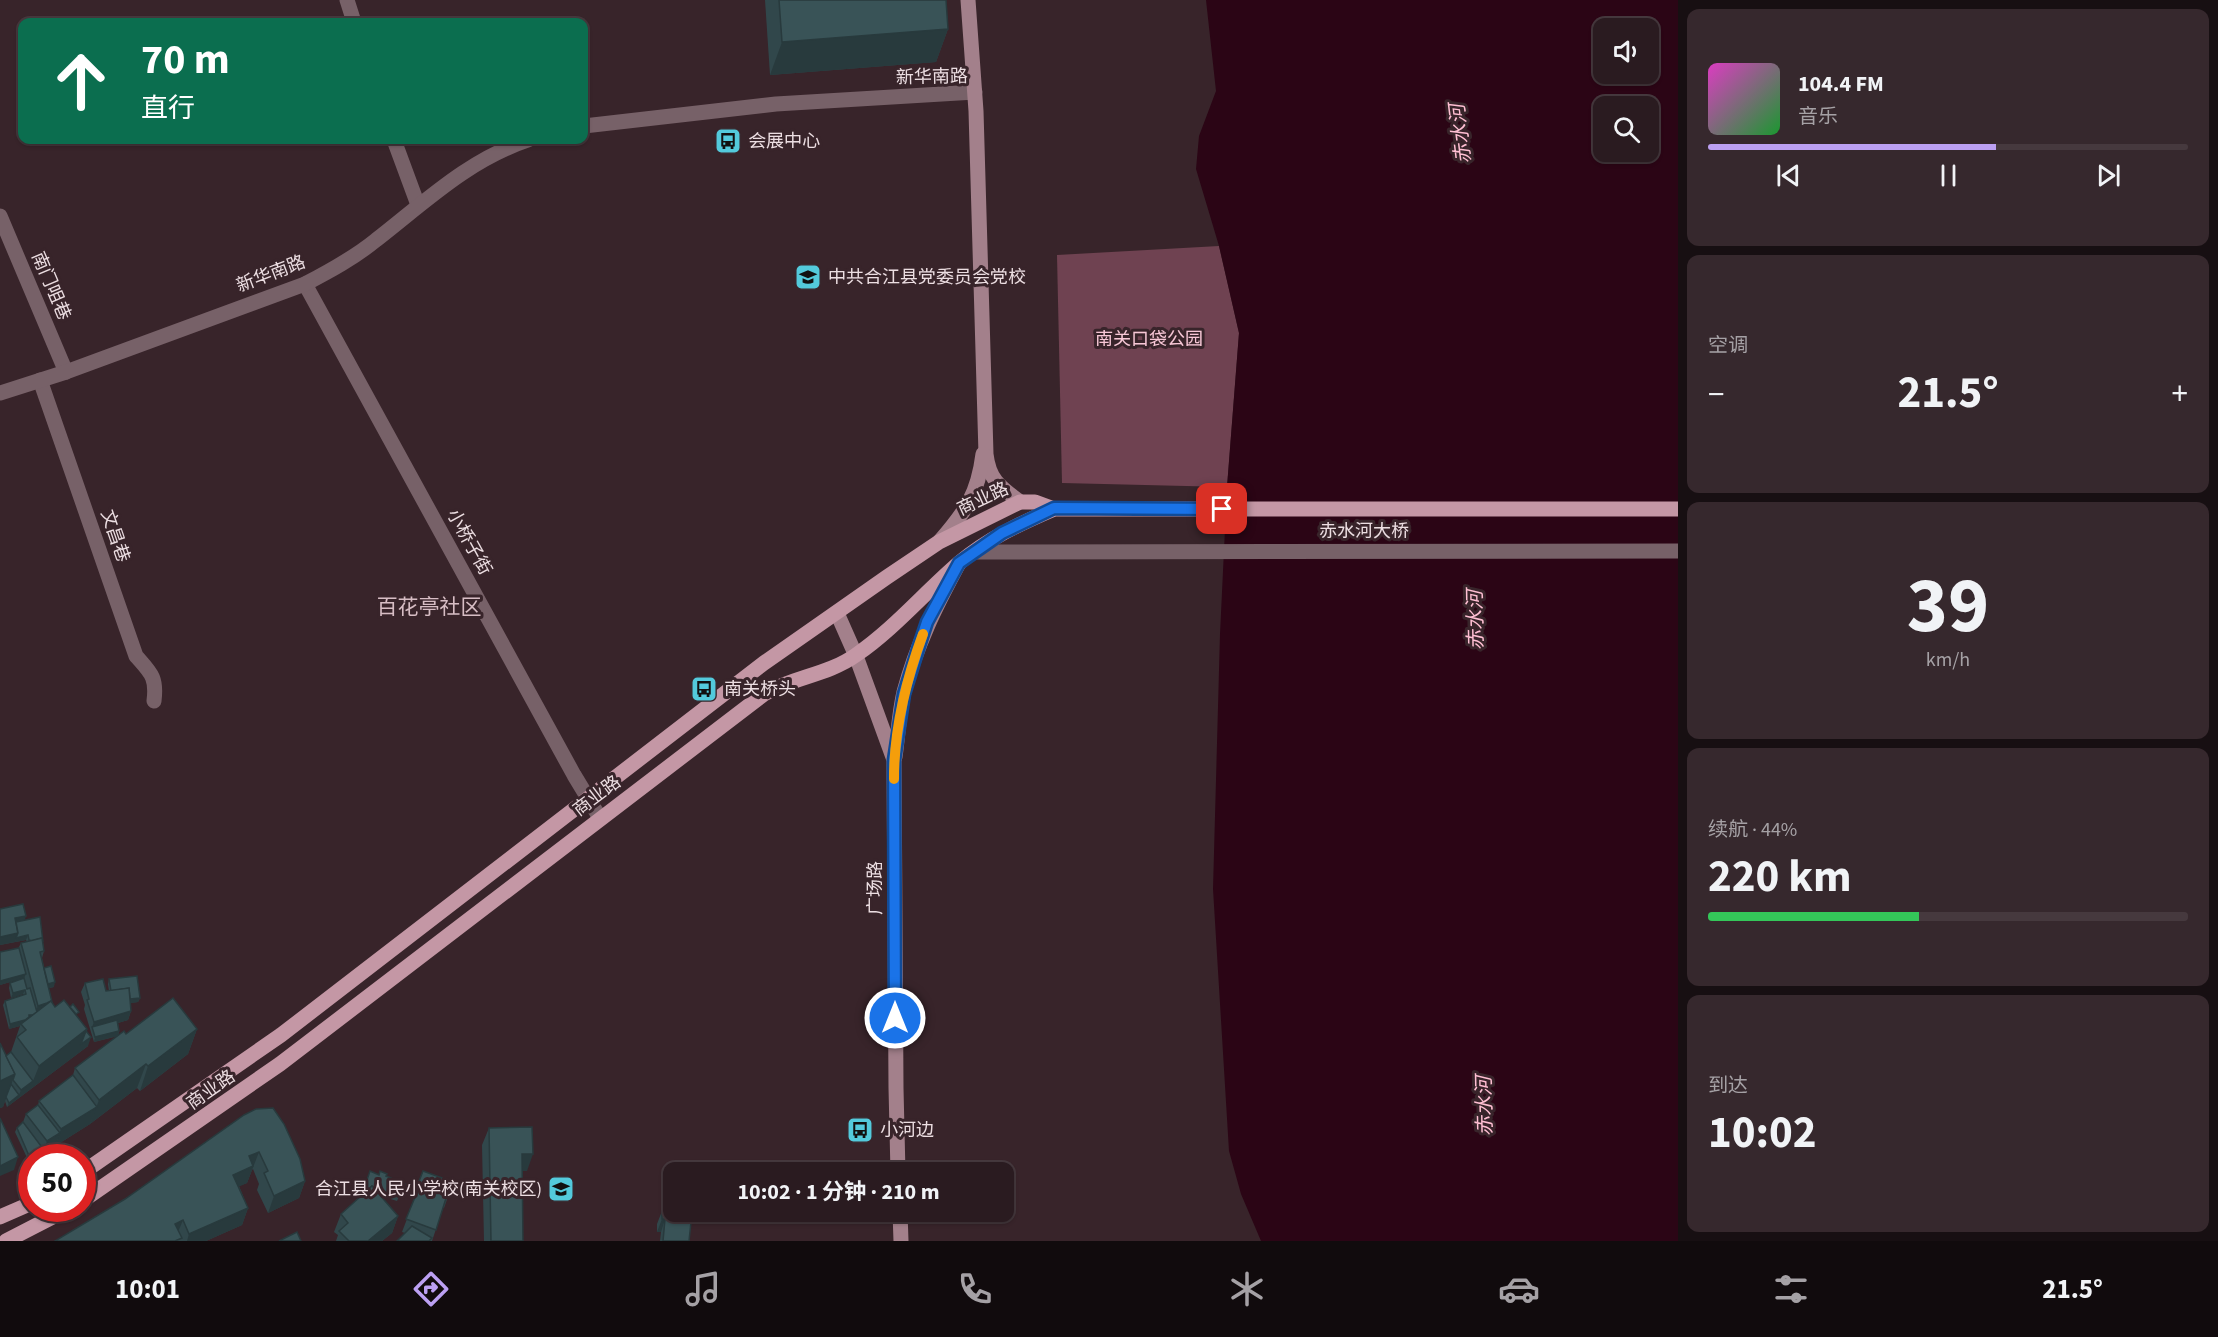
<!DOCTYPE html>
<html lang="zh">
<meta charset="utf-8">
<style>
body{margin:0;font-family:"Source Sans 3","Noto Sans SC",sans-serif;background:#36282d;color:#f1f3f6;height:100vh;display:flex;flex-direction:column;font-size:22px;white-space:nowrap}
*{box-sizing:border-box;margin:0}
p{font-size:20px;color:#a5a1a5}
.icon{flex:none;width:33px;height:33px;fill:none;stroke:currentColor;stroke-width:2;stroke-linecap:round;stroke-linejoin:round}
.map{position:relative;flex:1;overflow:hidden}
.drawer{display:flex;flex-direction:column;gap:9px;padding:9px;background:#170f12;width:540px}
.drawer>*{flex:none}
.guide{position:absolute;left:18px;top:18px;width:570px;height:126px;border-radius:12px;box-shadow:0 2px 4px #0004,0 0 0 2px #46393e;background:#0b6e4f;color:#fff;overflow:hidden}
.controls{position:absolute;left:1593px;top:18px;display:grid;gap:12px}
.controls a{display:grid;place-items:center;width:66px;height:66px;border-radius:12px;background:#2a1b20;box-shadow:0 2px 4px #0004,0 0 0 2px #46393e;font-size:30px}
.speed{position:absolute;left:18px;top:1144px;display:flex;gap:12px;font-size:30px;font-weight:700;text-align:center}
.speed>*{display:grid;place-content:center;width:78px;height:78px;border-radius:50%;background:#2a1b20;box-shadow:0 2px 4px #0004,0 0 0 2px #46393e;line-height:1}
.speed .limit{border:9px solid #d22;background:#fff;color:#111}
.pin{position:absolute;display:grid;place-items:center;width:51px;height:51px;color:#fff;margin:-26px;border-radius:12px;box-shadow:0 3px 9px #0006}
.me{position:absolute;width:66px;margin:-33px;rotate:0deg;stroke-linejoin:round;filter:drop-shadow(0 0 4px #0008)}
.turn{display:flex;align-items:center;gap:21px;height:126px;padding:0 24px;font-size:27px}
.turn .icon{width:78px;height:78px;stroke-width:2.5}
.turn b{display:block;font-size:42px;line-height:51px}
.big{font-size:45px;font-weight:700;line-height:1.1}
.drawer .card{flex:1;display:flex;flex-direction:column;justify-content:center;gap:9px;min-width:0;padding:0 21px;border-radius:12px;background:#36282d}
.drawer .dial{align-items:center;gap:0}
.dial b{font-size:78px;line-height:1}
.song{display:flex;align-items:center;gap:18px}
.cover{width:72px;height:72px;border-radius:9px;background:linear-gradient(135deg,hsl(310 70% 55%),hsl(130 70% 35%))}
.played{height:6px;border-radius:3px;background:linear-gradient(90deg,#bca0f2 60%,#46393e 60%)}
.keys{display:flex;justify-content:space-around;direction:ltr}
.heat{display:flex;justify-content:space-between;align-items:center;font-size:33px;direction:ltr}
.charge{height:9px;border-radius:4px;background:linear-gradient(90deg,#34c759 44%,#46393e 0)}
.trip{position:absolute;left:663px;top:1162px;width:351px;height:60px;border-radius:12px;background:#2a1b20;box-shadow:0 2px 4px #0004,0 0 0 2px #46393e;font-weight:700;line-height:60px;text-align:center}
.tab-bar{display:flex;height:96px;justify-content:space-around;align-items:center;background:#110b0d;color:#a5a1a5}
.tab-bar .icon{width:42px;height:42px}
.tab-bar .active{color:#bca0f2}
.tab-bar b{font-size:27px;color:#f1f3f6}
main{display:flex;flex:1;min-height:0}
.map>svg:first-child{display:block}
.green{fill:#6f4251}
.water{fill:#2b0515;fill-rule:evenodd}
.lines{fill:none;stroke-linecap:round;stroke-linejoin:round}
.minor{stroke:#776168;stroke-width:15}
.tertiary{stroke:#776168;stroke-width:15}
.secondary{stroke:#a3808b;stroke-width:15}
.primary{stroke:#c497a5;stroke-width:15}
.wall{fill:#31474b}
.shaded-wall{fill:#283a3d}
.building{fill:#395357;stroke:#283a3d;stroke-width:1.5}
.route-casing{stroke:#114b97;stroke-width:15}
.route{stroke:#1a73e8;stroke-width:10}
.slow{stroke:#f59e0b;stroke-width:10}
.labels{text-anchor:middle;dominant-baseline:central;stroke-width:6;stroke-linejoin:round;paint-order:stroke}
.street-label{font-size:18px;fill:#ecdee2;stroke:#38242a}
.poi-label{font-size:18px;fill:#ecdee2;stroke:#38242a;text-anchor:start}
.park-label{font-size:18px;fill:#f7c7d6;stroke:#38242a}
.water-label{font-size:20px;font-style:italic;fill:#ffbfd3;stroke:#38242a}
.quarter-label{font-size:21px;fill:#d7bdc4;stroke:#38242a}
</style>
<main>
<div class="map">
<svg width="1678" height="1241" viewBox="0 0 1678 1241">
<rect width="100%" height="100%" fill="#38242a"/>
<polygon class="green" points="1219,246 1239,333 1227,487 1062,483 1057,255"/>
<path class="water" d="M1206 0H1678V1241H1261L1241 1194 1229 1151 1213 889 1220 634 1227 487 1239 333 1219 246 1196 169 1199 136 1216 91ZM1604 28H1648V74H1604ZM1604 106H1648V152H1604Z"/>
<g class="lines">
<g class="minor">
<polyline points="347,0 354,22"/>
<polyline points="394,140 418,205"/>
<polyline points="0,216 66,372"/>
<polyline points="305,284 574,775 600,818"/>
<path d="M40 380 136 656C151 673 157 677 154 701"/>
<polyline points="975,552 1678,551"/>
</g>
<g class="tertiary">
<polyline points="584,126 776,104 975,92"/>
<path d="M0 393 66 372 305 284C330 271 354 258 376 240 425 202 468 160 528 140"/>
</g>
<g class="secondary">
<path d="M968 0 976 111 986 454C989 480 1000 487 1020 502"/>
<path d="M940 541C966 511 978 494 983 454"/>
<polyline points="837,613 856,656 894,760 896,1088 898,1173"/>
<path d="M895 757C898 736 899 713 904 692 917 644 935 608 958 565"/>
<polyline points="900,1212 901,1241"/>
</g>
<g class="primary">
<polyline points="82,1173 281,1035 764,663 887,577 939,542 1020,502 1035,502 1054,509"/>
<path d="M82 1201 280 1064 764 694C793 677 828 675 856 655 894 629 924 593 959 563 987 539 1021 523 1054 509H1678"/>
<polyline points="0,1217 32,1203"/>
<polyline points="6,1241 68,1209"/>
</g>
</g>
<g class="wall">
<polygon points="765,0 946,0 948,29 936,62 770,75"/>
<polygon points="0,909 25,920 43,942 44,951 42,958 44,968 54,987 49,988 52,1003 55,1007 77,1016 87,1029 88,1046 7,1107 5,1101 3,1107 0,1108 0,1043 6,1056 11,1052 20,1026 9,1029 3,1005 5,1001 24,995 23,994 11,998 9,988 10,983 20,979 0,985 21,943 27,942 26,940 0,945"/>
<polygon points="109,979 140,998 138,1002 130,1003 131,1011 128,1020 118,1023 119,1031 118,1036 94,1042 84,1009 85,1005 81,992 85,983 106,991 109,991 108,984"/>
<polygon points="197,1029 188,1054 140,1091 137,1088 90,1124 36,1158 32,1158 32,1161 29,1162 15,1132 17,1128 23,1122 26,1114 38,1105 39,1101 73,1075 75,1068 126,1034"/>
<polygon points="244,1115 305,1181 299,1198 268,1213 257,1190 259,1184 253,1169 252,1170 247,1183 239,1186 248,1208 242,1225 206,1241 55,1241 125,1199"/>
<polygon points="489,1128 527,1171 522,1171 523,1241 484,1241 482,1145"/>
<polygon points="370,1171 379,1175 386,1176 405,1184 397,1201 381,1196 398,1216 392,1233 382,1241 336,1241 338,1235 334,1232 341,1214 363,1194"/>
<polygon points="423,1171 453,1182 444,1208 443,1208 432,1241 397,1241 405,1233 402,1232 415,1198 413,1197"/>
<polygon points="670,1180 692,1214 689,1222 689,1241 660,1241 661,1232 657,1232 657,1224 662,1211 663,1211 665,1193"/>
</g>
<g class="shaded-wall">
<polygon points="948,29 936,62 770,75 782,42"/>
<polygon points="26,916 23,925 14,927 15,918"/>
<polygon points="18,933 15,942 0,945 0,937"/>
<polygon points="28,935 26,940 15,942 16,938"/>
<polygon points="26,974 24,978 0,985 0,981"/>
<polygon points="55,982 54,987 45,989 46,985"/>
<polygon points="25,990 23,994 11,998 13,993"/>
<polygon points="140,998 138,1002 126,1004 128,1000"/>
<polygon points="52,1002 49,1011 36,1014 37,1014 36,1019 27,1019 29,1015 34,1014 38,1006"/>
<polygon points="131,1011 128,1020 93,1030 92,1027 94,1022"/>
<polygon points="30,1019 21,1024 20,1026 9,1029 10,1024"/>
<polygon points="87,1029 81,1044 91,1037 88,1046 7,1107 9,1103 19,1095 21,1090 33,1081 39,1066"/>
<polygon points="197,1029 188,1054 140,1091 148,1066"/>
<polygon points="119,1031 118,1036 94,1042 95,1037"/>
<polygon points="146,1064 137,1088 90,1124 99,1100"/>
<polygon points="15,1074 3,1107 0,1108 0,1081"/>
<polygon points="97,1107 90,1124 55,1146 61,1129"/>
<polygon points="60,1133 55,1146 36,1158 32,1158 32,1161 29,1162 30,1158 44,1150 47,1141"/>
<polygon points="259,1152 247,1183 227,1192 233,1175 249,1156"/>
<polygon points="522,1154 533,1154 527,1171 515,1171"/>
<polygon points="18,1157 14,1170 0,1176 0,1166"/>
<polygon points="305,1181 299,1198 268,1213 274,1196"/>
<polygon points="248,1208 242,1225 206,1241 187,1241 189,1234"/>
<polygon points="687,1213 692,1214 687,1227 682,1226"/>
<polygon points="398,1216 392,1233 382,1241 368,1241"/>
<polygon points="662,1219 665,1219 661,1232 657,1232"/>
<polygon points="183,1220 176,1237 175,1224"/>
</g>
<g class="building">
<polygon points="779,0 946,0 948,29 782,42"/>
<polygon points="23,904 26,916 15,918 18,933 0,937 0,909"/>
<polygon points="40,917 43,942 42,938 32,941 29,940 28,935 16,938 18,933 16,922"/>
<polygon points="42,938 44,951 40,952 52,1002 51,1001 47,1003 38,1006 21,943"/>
<polygon points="19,948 26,974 0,981 0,952"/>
<polygon points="51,966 55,982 48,984 44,968"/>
<polygon points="137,976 140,998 130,999 129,988 111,991 109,979"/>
<polygon points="24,978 27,989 30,988 37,1012 33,1015 29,1015 29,1017 25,1020 10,1024 5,1001 26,994 25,990 13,993 10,983"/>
<polygon points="103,979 106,991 129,988 131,1011 94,1022 87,1000 89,999 85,983"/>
<polygon points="173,998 197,1029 148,1066 146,1064 99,1100 75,1068 124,1031 126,1034"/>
<polygon points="64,1000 87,1029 39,1066 17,1037 26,1030 21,1024 51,1001 55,1007"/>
<polygon points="73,1004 79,1012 76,1014 70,1007"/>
<polygon points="117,1020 119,1031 95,1037 92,1027"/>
<polygon points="86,1031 91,1037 81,1044"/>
<polygon points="0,1043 15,1074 0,1081"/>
<polygon points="11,1052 33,1081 21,1090 13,1080 15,1074 6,1056"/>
<polygon points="73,1075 97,1107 61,1129 39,1101"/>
<polygon points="11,1084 19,1095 9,1103 6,1097"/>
<polygon points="38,1105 60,1133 47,1141 26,1114"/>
<polygon points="273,1108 284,1124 300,1159 305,1181 274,1196 264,1173 268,1171 259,1152 249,1156 253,1166 233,1175 248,1208 189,1234 183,1220 175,1224 182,1238 175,1241 55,1241 125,1199 244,1115 256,1109"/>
<polygon points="0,1118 18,1157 0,1166"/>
<polygon points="23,1122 44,1150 30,1158 17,1128"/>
<polygon points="532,1127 533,1154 522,1154 523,1241 491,1241 489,1128"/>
<polygon points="370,1171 379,1175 380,1171 387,1174 386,1176 405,1184 399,1197 375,1189 372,1186 367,1190 364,1189"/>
<polygon points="423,1171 453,1182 449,1195 447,1195 436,1230 406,1219 420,1185 418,1184"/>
<polygon points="670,1180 674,1181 674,1212 692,1212 692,1214 687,1213 686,1221 691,1222 689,1241 663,1241 665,1219 662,1219 662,1211 666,1211"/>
<polygon points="372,1186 398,1216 368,1241 349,1241 339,1231 348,1223 341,1214"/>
<polygon points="412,1226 432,1238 429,1241 397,1241"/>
<polygon points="297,1232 301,1241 279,1241"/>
</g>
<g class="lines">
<g class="route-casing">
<polyline id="route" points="895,1018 894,760 904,694 919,646 927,622 959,563 1002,533 1054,508 1222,509"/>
</g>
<use href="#route" class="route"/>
<path class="slow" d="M894 779C894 730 906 680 923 634"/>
</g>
<defs>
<g id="bus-square" transform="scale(1.35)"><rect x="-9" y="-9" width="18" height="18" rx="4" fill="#53cadc" stroke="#38242a"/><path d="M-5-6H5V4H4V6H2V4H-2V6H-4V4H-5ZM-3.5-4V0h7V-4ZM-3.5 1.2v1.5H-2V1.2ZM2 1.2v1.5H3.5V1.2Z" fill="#111"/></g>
<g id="school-square" transform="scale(1.35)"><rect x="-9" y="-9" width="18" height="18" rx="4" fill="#53cadc" stroke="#38242a"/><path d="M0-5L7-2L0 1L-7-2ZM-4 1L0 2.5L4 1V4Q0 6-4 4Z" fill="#111"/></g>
</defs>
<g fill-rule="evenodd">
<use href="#bus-square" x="728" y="141"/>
<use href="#school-square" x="808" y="277"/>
<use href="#bus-square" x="704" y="689"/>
<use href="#bus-square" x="860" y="1130"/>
<use href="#school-square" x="561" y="1189"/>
</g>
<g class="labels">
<g class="street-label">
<text transform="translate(932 77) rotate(-1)">新华南路</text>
<text transform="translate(271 274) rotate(-21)">新华南路</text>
<text transform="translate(51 286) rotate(67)">南门咀巷</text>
<text transform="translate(983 499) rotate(-25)">商业路</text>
<text x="1364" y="531">赤水河大桥</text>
<text transform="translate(115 536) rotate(71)">文昌巷</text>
<text transform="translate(469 542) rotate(61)">小桥子街</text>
<text transform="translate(597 796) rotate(-37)">商业路</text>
<text transform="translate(875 888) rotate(-90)">广场路</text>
<text transform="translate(211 1090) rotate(-35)">商业路</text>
</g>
<g class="poi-label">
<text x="748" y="141">会展中心</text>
<text x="828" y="277">中共合江县党委员会党校</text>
<text x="724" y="689">南关桥头</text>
<text x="880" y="1130">小河边</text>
<text x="542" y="1189" text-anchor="end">合江县人民小学校(南关校区)</text>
</g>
<g class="park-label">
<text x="1149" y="339">南关口袋公园</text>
</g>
<g class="water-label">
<text transform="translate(1461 134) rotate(-97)">赤水河</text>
<text transform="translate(1476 620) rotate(-91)">赤水河</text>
<text transform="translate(1485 1106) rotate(-91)">赤水河</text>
</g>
<g class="quarter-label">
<text x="429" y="607">百花亭社区</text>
</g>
</g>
</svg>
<div class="controls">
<a><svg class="icon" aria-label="sound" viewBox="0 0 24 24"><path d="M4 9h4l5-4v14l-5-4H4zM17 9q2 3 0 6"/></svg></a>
<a><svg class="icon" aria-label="search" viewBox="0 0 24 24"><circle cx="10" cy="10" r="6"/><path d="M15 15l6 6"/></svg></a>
</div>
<div class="speed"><div class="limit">50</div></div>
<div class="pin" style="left:1222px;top:509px;background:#d93025"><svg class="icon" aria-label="arrive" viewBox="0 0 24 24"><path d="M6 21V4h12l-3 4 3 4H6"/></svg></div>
<svg class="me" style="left:895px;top:1018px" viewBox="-20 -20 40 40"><circle r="17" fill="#1a73e8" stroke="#fff" stroke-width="3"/><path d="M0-11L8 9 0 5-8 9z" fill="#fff"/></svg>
<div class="trip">10:02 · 1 分钟 · 210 m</div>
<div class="guide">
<div class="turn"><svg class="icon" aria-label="ahead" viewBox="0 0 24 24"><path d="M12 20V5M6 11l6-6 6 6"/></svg><div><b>70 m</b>直行</div></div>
</div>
</div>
<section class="drawer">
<div class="card">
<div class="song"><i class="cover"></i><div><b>104.4 FM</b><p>音乐</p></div></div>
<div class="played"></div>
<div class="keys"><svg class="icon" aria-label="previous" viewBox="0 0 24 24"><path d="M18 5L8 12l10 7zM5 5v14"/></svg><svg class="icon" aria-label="pause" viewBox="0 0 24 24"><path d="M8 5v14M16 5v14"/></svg><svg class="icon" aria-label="next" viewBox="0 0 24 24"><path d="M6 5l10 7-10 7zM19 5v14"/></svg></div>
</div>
<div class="card"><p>空调</p>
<div class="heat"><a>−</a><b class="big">21.5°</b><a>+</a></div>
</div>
<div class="card dial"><b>39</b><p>km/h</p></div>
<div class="card"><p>续航 · 44%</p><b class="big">220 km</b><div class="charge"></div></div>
<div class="card"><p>到达</p><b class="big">10:02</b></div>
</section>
</main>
<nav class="tab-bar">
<b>10:01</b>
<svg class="icon active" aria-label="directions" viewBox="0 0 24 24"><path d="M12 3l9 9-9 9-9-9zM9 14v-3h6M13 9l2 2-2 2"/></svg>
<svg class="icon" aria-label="music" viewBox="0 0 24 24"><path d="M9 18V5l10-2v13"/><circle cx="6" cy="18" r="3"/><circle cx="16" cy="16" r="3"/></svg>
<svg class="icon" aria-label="phone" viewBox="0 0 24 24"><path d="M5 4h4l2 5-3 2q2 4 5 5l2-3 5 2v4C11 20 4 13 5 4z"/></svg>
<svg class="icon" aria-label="climate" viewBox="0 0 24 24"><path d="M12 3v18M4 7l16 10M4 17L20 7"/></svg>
<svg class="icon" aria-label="car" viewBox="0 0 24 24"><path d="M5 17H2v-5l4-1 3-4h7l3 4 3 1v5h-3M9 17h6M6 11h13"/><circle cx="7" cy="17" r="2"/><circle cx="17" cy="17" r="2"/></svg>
<svg class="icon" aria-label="filters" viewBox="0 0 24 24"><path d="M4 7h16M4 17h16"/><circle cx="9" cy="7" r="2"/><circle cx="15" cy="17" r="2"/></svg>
<b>21.5°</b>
</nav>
